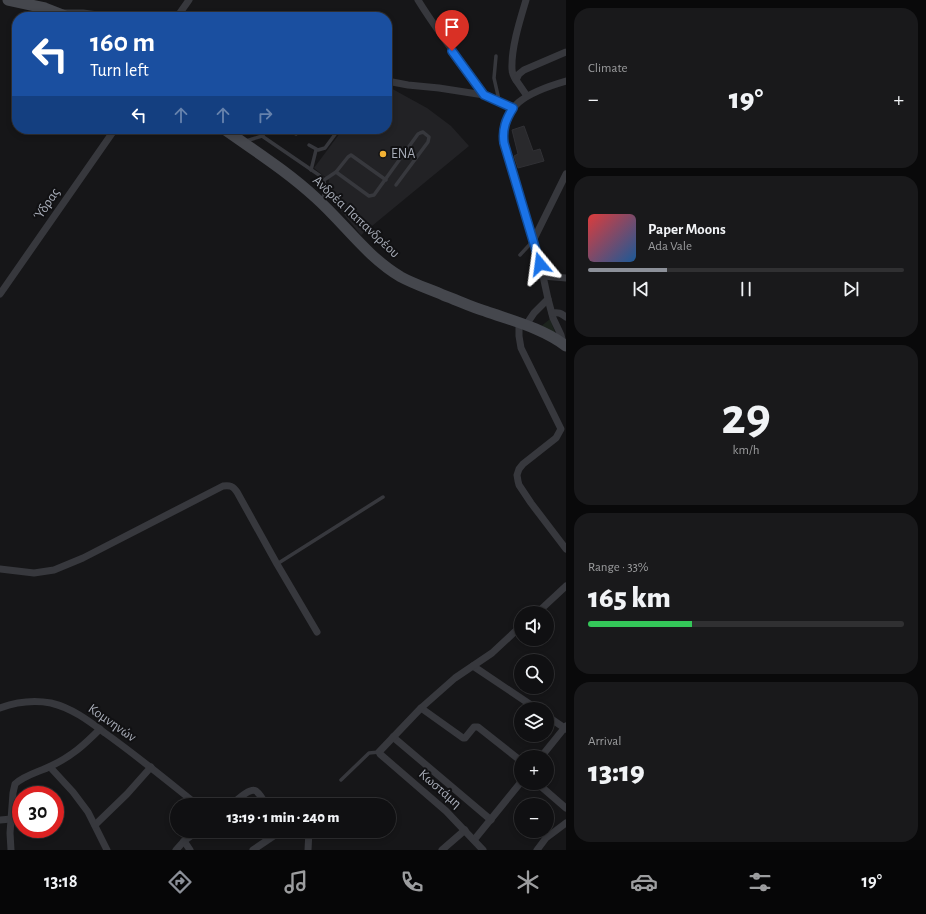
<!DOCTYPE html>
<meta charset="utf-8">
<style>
body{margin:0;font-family:"Alegreya Sans",sans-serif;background:#19191b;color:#f1f3f6;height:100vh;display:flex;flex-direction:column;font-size:15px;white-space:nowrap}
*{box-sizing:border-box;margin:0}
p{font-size:13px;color:#9c9d9f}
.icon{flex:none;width:22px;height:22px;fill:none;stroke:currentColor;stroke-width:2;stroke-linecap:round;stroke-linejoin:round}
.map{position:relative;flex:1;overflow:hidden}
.sheet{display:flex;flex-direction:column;gap:8px;padding:8px;background:#09090a;width:360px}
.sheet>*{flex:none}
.hud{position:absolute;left:12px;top:12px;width:380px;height:122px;border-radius:16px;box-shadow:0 2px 6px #0003,0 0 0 1px #303032;background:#1a4fa0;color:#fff;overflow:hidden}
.fabs{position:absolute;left:514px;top:606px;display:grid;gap:8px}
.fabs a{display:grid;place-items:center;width:40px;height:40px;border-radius:50%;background:#101012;box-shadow:0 2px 6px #0003,0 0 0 1px #303032;font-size:20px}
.speed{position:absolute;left:12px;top:786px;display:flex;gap:8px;font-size:20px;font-weight:700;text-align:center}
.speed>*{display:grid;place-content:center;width:52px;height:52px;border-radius:50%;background:#101012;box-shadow:0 2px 6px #0003,0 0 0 1px #303032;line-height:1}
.speed .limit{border:6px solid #d22;background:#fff;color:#111}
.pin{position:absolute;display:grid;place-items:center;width:34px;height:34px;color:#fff;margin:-41px -17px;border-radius:50% 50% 50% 0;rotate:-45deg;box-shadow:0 0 4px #0007}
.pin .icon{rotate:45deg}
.me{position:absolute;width:44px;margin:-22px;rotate:344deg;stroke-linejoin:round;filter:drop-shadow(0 0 3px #0008)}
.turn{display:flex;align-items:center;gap:14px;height:84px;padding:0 12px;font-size:18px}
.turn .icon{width:52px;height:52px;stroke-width:2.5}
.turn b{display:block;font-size:28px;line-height:34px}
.lanes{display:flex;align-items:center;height:38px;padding:0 12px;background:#0003;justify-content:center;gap:20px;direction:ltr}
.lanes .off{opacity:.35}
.big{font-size:30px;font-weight:800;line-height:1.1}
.sheet .tile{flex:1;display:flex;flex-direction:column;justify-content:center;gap:6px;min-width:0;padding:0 14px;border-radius:16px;background:#19191b}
.sheet .dial{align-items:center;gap:0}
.dial b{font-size:52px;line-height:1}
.song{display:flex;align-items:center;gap:12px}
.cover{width:48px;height:48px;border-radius:6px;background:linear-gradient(135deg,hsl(0 70% 55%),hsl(210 70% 35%))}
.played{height:4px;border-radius:2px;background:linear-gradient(90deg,#8c9099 25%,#303032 25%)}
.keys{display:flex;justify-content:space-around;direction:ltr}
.heat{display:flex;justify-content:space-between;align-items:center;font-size:22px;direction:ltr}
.charge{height:6px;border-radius:3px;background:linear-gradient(90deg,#34c759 33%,#303032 0)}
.trip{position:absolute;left:170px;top:798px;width:226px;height:40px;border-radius:20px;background:#101012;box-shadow:0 2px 6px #0003,0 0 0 1px #303032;font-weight:800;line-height:40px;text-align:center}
.tab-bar{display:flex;height:64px;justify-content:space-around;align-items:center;background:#060607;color:#9c9d9f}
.tab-bar .icon{width:28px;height:28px}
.tab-bar .selected{color:#8c9099}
.tab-bar b{font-size:18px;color:#f1f3f6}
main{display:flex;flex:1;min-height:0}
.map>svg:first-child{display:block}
.built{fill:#222225}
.green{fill:#1c231d}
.building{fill:#29292c;stroke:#303034}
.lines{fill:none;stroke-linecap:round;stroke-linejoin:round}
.lane{stroke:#37383d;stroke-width:3.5}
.street{stroke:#37383d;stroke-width:7}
.secondary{stroke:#45474d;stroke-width:11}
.route-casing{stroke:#114b97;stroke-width:10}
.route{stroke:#1a73e8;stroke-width:7}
.poi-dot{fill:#f2b134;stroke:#111113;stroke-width:1.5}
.labels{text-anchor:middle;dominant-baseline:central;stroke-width:4;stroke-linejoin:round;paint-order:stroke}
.poi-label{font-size:14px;fill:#a8adb8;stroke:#111113;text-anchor:start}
.street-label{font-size:14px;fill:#a8adb8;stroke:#111113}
</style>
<main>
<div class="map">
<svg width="566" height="850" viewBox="0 0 566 850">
<rect width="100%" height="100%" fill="#161618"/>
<polygon class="built" points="387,86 427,108 451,126 469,146 361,235 327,194 329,180 314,168 343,129 387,129"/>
<polygon class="green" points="550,319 555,332 553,334 540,327"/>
<polygon class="building" points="524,126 533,151 540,149 544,161 518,168 514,156 518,154 512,130"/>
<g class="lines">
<g class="lane">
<polyline points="496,56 494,78 499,100"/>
<polyline points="288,129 296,134"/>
<polyline points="262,136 268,129"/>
<path d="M246 141 262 136 319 175C328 182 324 190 323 200"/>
<polyline points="309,145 318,150 325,148 339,129"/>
<polyline points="311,170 316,150"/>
<polyline points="336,172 369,196 374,195 418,134 420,133 423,132 429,137 428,142 396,185"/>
<polyline points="324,180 336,172 348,157 351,155 386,180"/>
<polyline points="520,255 533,241"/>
<polyline points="277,564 383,497"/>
<polyline points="341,780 369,753 379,752"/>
</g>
<g class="street">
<path d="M418 0C438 33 463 63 484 95"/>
<polyline points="63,13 83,13 112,17"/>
<polyline points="177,17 189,0"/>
<path d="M516 80C514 77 512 73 512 69 511 48 520 20 526 0"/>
<polyline points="387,81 408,85 439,88 484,95 513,107"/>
<polyline points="527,96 516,80 519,74 524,70 566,52"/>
<polyline points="533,241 566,174"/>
<polyline points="543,276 566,278"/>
<polyline points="0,294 115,129"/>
<polyline points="548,299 553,318 561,335 563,343"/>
<path d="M552 313C558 312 561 313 566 317"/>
<polyline points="519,323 519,336 521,348 561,429 556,438 523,464 519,469 517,475 518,481 519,485 531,503 566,549"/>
<path d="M526 325 534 313 548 299 543 276 506 149C495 105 531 91 566 81"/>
<path d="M0 569 34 573 54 570 83 558 223 486C230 485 233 486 237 492L277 564 317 632"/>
<polyline points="537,613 566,586"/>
<polyline points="473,666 537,709"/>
<path d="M0 708C16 702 35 700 51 703 72 708 89 721 105 733 136 755 165 779 195 803"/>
<polyline points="421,708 463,738 465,738 474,727 478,727 521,761"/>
<polyline points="547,716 566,729"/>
<polyline points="393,737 491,820"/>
<polyline points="541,757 566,726"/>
<polyline points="50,767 73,792 88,812 107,850"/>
<polyline points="537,783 566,808"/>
<path d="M231 805C236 801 250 787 256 791 260 794 264 801 266 805"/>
<polyline points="0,820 11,819"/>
<polyline points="95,825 127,794 151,767"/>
<polyline points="474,840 521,782"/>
<polyline points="184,841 190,850"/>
<path d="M11 850 10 833 13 793 15 784C25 775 39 772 51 766 72 756 84 745 100 729"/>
<polyline points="176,850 184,841 198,831"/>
<polyline points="253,850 275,835 278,831"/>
<polyline points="308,850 309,831"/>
<polyline points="442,850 465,830"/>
<polyline points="483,850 446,811 380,754 379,752 421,708 455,678 492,653 521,626"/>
<polyline points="537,850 546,838 566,823"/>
</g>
<g class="secondary">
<polyline points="8,0 45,8 68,17"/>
<path d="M224 129C255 151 288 172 316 198 345 224 367 257 401 277 414 284 429 289 443 295 457 300 471 307 485 311 513 321 542 328 566 346"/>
</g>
</g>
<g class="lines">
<g class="route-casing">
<path id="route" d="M452 51 484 95 513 108C506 119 502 129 504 143L540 264"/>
</g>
<use href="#route" class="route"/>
</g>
<circle class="poi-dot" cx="383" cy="154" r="4"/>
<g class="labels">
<g class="poi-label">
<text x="391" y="154">ΕΝΑ</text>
</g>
<g class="street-label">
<text transform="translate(47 204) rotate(-56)">Ύδρας</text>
<text transform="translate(356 217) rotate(43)">Ανδρέα Παπανδρέου</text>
<text transform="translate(112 723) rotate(35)">Κομνηνών</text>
<text transform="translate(440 789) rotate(41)">Κωστάμη</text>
</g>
</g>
</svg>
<div class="fabs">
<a><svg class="icon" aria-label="sound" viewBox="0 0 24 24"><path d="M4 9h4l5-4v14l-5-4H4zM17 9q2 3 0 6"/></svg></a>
<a><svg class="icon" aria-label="search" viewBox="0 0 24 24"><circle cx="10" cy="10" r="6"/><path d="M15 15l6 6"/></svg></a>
<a><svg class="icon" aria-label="layers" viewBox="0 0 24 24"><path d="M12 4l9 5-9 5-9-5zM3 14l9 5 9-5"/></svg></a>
<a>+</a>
<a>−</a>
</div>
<div class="speed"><div class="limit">30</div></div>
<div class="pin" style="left:452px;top:51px;background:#d93025"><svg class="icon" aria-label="arrive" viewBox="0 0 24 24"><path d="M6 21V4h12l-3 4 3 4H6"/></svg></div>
<svg class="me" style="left:540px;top:264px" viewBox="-20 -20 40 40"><path d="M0-17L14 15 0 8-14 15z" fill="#1a73e8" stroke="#fff" stroke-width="4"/></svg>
<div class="trip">13:19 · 1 min · 240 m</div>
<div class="hud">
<div class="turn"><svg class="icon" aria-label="left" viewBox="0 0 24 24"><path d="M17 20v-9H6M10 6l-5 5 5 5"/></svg><div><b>160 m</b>Turn left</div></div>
<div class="lanes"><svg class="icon" aria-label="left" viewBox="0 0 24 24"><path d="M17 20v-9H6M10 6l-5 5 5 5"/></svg><svg class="icon off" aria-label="ahead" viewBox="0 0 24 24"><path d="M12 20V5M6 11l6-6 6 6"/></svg><svg class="icon off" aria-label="ahead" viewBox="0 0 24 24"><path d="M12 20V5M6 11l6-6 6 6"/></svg><svg class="icon off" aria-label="right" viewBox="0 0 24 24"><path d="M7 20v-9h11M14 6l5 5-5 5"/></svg></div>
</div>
</div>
<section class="sheet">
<div class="tile"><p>Climate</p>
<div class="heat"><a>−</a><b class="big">19°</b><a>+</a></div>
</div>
<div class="tile">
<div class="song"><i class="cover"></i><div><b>Paper Moons</b><p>Ada Vale</p></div></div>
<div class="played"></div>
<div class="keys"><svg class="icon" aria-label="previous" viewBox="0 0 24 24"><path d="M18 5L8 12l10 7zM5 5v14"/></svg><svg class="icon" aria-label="pause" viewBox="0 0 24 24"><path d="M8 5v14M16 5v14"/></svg><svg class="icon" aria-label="next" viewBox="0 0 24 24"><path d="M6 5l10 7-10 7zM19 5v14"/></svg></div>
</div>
<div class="tile dial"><b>29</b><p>km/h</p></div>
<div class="tile"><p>Range · 33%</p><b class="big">165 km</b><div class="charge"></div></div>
<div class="tile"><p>Arrival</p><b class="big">13:19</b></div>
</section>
</main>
<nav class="tab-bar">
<b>13:18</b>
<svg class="icon selected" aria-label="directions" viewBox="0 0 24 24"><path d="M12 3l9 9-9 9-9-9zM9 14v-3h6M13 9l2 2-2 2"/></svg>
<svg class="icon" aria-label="music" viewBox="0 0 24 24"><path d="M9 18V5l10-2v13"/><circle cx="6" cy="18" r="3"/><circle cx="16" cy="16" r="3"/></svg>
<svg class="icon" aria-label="phone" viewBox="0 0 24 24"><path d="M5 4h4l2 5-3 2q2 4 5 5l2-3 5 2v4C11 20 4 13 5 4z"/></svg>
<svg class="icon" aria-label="climate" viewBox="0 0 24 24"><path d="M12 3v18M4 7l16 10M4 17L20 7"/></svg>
<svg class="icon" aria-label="car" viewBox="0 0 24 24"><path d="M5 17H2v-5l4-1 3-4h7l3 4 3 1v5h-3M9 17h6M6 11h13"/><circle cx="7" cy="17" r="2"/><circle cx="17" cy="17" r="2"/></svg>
<svg class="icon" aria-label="filters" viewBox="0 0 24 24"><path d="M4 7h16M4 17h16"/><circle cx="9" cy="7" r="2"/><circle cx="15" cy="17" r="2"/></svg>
<b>19°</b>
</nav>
